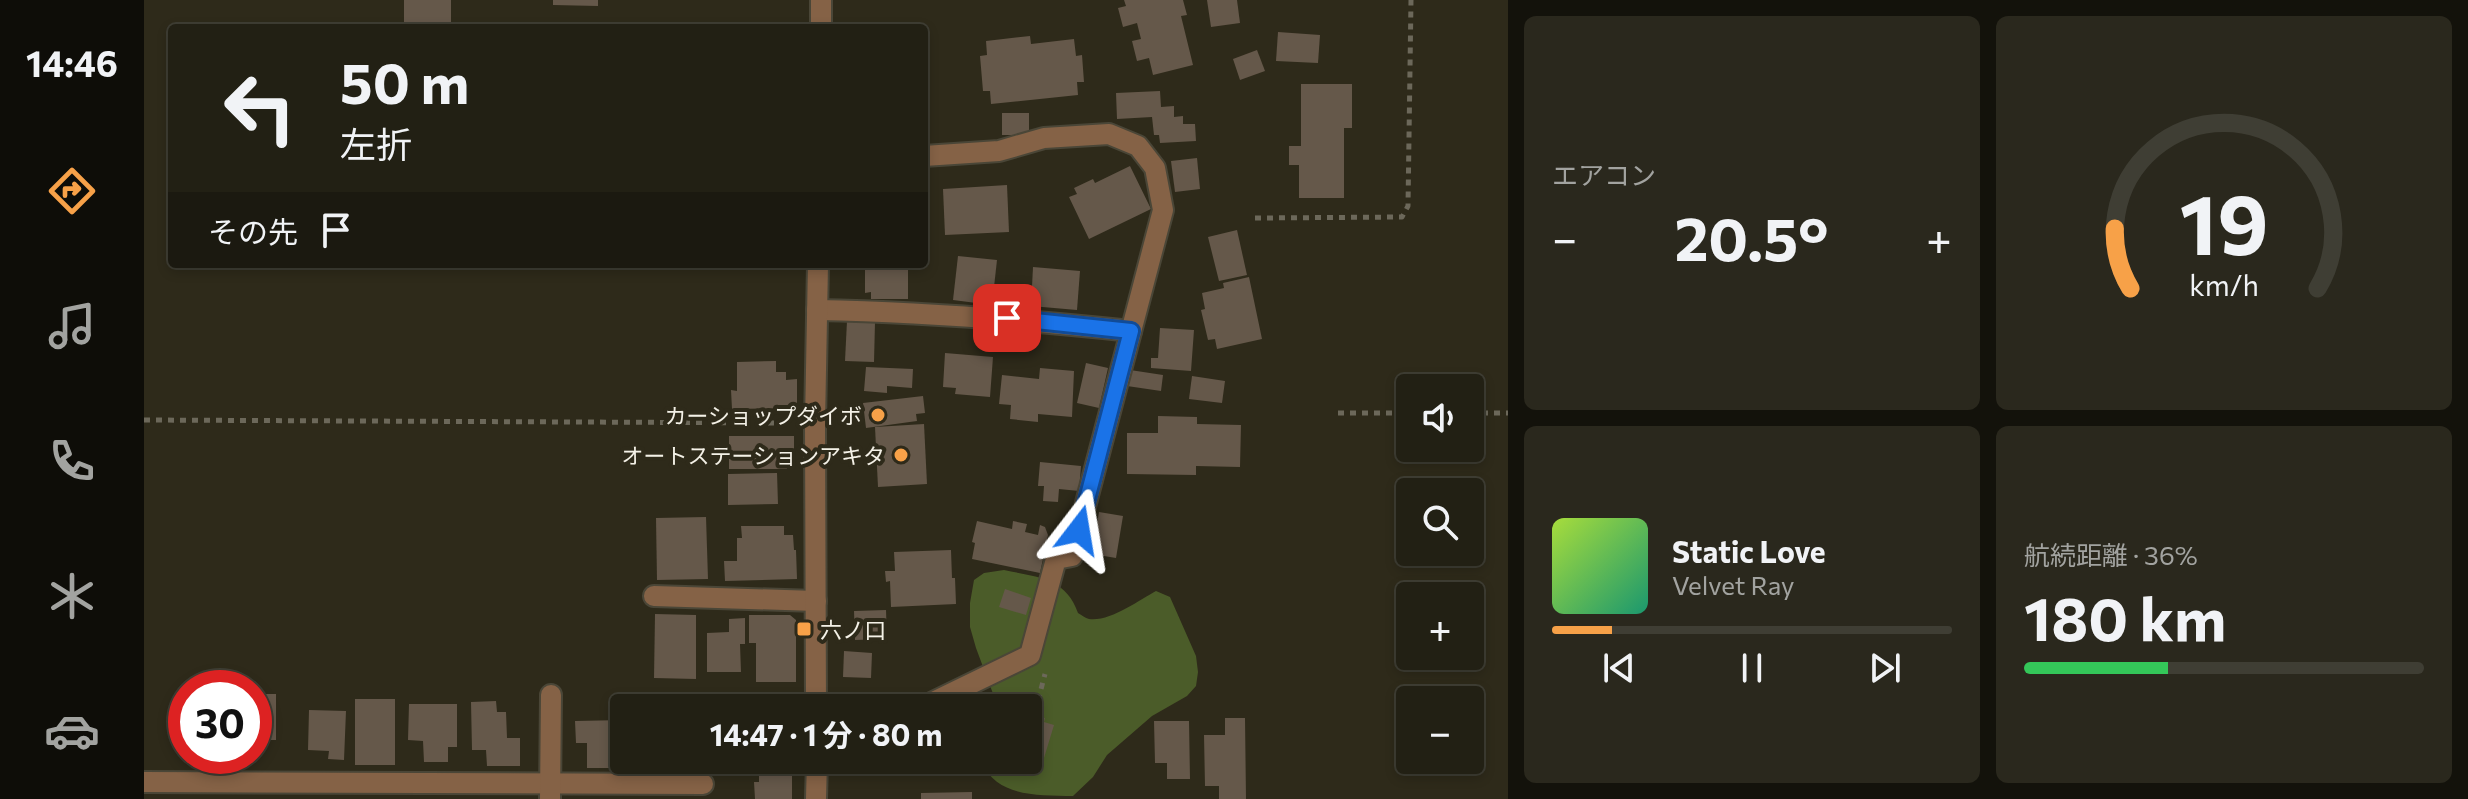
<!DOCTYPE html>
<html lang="ja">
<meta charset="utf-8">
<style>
body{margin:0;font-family:Commissioner,"Noto Sans JP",sans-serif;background:#2a281d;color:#f1f3f6;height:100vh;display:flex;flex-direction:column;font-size:30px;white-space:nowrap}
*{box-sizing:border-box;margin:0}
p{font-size:26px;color:#a2a3a0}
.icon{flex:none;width:44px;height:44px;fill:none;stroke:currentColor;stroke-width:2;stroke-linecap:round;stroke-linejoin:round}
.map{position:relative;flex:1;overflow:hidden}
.panel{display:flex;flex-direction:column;gap:16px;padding:16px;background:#13120b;width:960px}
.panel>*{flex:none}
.top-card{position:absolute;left:24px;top:24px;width:760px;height:244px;border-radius:8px;box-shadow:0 4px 12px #0003,0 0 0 2px #3f3e34;background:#222014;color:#f1f3f6;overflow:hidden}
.tools{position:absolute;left:1252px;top:374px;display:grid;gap:16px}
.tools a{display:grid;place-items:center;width:88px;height:88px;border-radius:8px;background:#222014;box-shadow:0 4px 12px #0003,0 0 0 2px #3f3e34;font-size:40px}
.speed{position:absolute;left:24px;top:670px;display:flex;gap:16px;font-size:40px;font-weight:700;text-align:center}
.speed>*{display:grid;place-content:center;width:104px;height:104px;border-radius:50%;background:#222014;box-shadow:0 4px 12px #0003,0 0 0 2px #3f3e34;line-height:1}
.speed .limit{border:12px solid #d22;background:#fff;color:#111}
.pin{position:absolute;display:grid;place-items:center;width:68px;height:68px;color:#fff;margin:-34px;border-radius:16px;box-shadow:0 4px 12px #0006}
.me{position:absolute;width:88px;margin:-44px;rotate:14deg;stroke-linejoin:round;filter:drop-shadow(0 0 6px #0008)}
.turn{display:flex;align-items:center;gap:28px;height:168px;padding:0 40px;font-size:36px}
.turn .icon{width:104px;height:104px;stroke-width:2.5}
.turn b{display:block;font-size:56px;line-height:68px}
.then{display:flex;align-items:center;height:76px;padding:0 40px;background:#0003;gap:16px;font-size:30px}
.big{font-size:60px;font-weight:700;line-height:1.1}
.panel .widget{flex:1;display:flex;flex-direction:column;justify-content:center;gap:12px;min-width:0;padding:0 28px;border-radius:12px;background:#2a281d}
.panel .dial{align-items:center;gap:0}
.dial svg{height:208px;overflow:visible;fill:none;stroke:#3f3e34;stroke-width:7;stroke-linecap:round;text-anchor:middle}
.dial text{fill:#f1f3f6;stroke:none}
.song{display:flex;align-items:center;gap:24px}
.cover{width:96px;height:96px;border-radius:12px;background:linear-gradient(135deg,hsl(80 70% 55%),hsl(160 70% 35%))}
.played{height:8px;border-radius:4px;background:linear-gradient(90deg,#f7a148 15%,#3f3e34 15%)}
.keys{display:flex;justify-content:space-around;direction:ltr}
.heat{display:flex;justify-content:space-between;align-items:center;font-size:44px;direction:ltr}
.charge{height:12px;border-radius:6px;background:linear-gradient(90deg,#34c759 36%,#3f3e34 0)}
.panel .tiles{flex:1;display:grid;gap:16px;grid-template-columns:repeat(2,1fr)}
.trip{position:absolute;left:466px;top:694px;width:432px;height:80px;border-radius:8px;background:#222014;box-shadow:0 4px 12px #0003,0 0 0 2px #3f3e34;font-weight:700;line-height:80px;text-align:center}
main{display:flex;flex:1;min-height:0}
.menu{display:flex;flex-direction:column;width:144px;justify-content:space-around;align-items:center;background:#0e0d08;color:#a2a3a0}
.menu .icon{width:56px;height:56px}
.menu .current{color:#f7a148}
.menu b{font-size:36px;color:#f1f3f6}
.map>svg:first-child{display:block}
.forest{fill:#4b5c29}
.building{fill:#65584a}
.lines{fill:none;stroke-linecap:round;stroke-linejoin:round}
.minor-casing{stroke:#4a4637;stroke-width:24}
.path{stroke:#6c685a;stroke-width:5;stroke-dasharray:6 6;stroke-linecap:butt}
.minor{stroke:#856246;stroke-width:20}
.route-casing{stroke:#114b97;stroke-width:20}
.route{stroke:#1a73e8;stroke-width:14}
.poi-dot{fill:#f7a148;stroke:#2e2a1a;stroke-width:3}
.labels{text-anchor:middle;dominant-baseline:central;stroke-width:8;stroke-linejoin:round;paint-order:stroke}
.poi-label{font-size:22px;fill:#f4f1e7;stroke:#2e2a1a;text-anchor:end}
</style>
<main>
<nav class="menu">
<b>14:46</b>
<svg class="icon current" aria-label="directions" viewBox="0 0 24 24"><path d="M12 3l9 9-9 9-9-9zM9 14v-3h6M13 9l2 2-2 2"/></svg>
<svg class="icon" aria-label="music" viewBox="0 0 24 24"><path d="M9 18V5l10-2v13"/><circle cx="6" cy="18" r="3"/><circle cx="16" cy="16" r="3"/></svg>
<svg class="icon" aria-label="phone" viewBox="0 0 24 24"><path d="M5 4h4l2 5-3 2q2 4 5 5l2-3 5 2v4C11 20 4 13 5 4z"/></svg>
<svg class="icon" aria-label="climate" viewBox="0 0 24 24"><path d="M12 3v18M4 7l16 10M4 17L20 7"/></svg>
<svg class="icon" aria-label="car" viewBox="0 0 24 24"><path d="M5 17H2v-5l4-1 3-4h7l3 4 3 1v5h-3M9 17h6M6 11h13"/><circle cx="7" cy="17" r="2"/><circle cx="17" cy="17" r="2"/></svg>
</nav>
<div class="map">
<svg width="1364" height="799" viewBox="0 0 1364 799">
<rect width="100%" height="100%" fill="#2e2a1a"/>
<path class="forest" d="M860 570C891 577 922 577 934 613 938 615 941 618 945 619 966 622 995 600 1012 591L1026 597 1052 656 1054 672 1052 686 1043 696 1008 716 963 755 949 777 929 796C893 795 853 798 836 760H884V708H842L851 699 832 648 826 627V603L830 580 840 573Z"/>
<g class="building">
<rect x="260" y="0" width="47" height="26"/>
<polygon points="409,0 454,0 454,6 409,5"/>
<polygon points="980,0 1039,0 1043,15 1037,16 1049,65 1009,75 1005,58 993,61 988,41 997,39 993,23 979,27 974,8 982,6"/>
<polygon points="1063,0 1093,0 1096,23 1067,27"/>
<polygon points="1134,32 1176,35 1174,63 1132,61"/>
<polygon points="886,36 887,44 930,39 932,56 938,55 940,82 933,82 934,95 847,104 846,91 839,91 836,56 843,55 842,41"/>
<polygon points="1113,50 1121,71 1096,80 1089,59"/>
<polygon points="1157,84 1208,84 1208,128 1200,128 1200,198 1155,198 1155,165 1145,165 1145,146 1157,146"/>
<polygon points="1016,91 1017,107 1030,106 1030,117 1039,116 1039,124 1051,124 1052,141 1016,143 1015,135 1010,135 1008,117 973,119 972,93"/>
<rect x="780" y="92" width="6" height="51"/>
<rect x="858" y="113" width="27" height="22"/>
<polygon points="1053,158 1056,189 1031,192 1027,161"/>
<polygon points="986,166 1007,209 945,239 925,197 933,194 930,188 949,179 951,183"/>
<polygon points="863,185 865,232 801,235 799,189"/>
<polygon points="1093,230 1103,275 1075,281 1064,237"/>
<polygon points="814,256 853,260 848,305 809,300"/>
<polygon points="721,264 764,264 764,299 727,299 727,292 721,293"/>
<polygon points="889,267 936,271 933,310 887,306"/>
<polygon points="1105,277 1118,339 1073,349 1071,339 1064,340 1057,310 1061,309 1058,293 1080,288 1079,283"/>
<polygon points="703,321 731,322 730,362 701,361"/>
<polygon points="1016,328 1050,330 1047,371 1007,368 1007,358 1014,358"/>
<polygon points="801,353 849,357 846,397 811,394 812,388 799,387"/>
<polygon points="632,361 632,372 642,372 642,380 653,379 653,408 588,409 587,390 593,391 593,362"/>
<polygon points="942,363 964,368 955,408 933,403"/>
<polygon points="722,367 769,369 768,388 743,386 743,393 720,391"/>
<polygon points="896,368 930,371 928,417 894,414 894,422 866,419 867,405 855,404 858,375 895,379"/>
<polygon points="986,370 1019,375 1017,391 983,386"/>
<polygon points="1048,376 1081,381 1078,403 1045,399"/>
<polygon points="779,396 781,413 772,414 773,421 722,428 719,403"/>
<polygon points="1014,416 1053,417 1053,424 1097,425 1096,467 1052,466 1052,475 983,474 983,433 1014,433"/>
<polygon points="780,424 783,484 734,487 731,427"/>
<rect x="585" y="436" width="65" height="33"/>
<polygon points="896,462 937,466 935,491 915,489 914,502 899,501 900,486 894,486"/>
<polygon points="633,473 634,504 584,505 584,474"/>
<polygon points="955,512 979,516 972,558 948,554"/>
<polygon points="562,517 564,579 513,580 512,518"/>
<polygon points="833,521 868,529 869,521 883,524 881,532 894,535 896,525 901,527 904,535 896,573 828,559 831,543 828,542"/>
<polygon points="597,526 640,526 640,535 649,535 650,550 652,550 653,579 581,581 580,561 593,561 593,538 598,538"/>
<polygon points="807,550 808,578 811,578 812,604 747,607 746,581 742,582 741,571 751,571 750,552"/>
<polygon points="861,589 887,598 882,615 855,607"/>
<polygon points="742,610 743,639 711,640 710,611"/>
<polygon points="511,614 552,615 552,679 510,678"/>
<polygon points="605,615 646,615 652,620 652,682 612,682 612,643 605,643"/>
<polygon points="601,618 601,644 596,644 597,672 563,672 563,633 585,632 585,619"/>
<polygon points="700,651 728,653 727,678 699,677"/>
<rect x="36" y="694" width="6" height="45"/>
<rect x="110" y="694" width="22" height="46"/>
<rect x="211" y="699" width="40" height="66"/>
<polygon points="352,701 353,712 362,712 363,738 376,738 376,766 343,766 342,750 328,750 327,702"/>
<polygon points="265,704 313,704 313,747 304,747 304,762 280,762 279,741 264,740"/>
<polygon points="165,710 202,711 200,760 184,759 185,751 164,750"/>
<polygon points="884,713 901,718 900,722 910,725 900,758 889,755 887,765 872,761 884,760"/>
<polygon points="1081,718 1101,718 1102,799 1075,799 1075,786 1061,786 1060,735 1081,735"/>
<polygon points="480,720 480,760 492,760 492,768 443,768 443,743 432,743 431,721"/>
<polygon points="1010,721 1045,721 1046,779 1023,779 1023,763 1011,763"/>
<polygon points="781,760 826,760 826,764 781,767"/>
<polygon points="615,776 648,776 648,799 611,799 610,782 615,782"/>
<polygon points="828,792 828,799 777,799 777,793"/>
</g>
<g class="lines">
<g class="minor-casing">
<g id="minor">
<polyline points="677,28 677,0"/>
<path d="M673 310C778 312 882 320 987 331"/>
<polyline points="510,596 672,601"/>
<polyline points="672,708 671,423 674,264"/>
<polyline points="777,708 886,655 912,559 928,556 1019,210 1011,168 994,146 965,134 900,138 855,151 780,156"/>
<polyline points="0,782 559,784"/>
<polyline points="406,799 407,695"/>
<polyline points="672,799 673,760"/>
</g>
</g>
<g class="path">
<polyline points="1111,218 1258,217 1264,206 1267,0"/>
<polyline points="1194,413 1266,413"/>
<polyline points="1326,413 1364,413"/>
<polyline points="0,420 646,423"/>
<polyline points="891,712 901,674"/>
</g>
<use href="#minor" class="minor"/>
</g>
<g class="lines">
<g class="route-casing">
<polyline id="route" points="863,318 987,331 935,530"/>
</g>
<use href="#route" class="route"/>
</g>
<g class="poi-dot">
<circle cx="734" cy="415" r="8"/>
<circle cx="757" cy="455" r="8"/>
<rect x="652" y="621" width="16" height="16" rx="4"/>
</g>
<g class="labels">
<g class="poi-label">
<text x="718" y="415">カーショップダイボ</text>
<text x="741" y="455">オートステーションアキタ</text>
<text x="676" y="629" text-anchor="start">六ノ口</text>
</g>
</g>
</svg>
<div class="tools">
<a><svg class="icon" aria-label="sound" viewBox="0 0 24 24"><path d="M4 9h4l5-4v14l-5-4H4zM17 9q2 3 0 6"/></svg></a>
<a><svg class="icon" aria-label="search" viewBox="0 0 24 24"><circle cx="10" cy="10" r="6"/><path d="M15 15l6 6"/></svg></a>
<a>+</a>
<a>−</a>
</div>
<div class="speed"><div class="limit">30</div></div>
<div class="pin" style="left:863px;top:318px;background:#d93025"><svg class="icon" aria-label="arrive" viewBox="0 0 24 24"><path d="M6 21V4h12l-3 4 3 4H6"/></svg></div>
<svg class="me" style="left:935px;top:530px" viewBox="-20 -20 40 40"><path d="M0-17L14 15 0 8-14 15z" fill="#1a73e8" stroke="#fff" stroke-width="4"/></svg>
<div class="trip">14:47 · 1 分 · 80 m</div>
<div class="top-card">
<div class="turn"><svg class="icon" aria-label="left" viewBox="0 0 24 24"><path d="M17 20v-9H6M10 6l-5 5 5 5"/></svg><div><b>50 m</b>左折</div></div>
<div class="then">その先<svg class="icon" aria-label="arrive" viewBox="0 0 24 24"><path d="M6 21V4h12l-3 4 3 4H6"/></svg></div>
</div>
</div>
<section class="panel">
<div class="tiles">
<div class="widget"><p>エアコン</p>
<div class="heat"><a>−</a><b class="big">20.5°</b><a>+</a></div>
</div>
<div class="widget dial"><svg viewBox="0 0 100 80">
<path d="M14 69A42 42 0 1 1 86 69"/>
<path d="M14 69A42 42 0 0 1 8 46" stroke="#f7a148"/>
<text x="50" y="56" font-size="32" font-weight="700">19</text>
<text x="50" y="72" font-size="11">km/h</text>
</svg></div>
<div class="widget">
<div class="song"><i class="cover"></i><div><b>Static Love</b><p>Velvet Ray</p></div></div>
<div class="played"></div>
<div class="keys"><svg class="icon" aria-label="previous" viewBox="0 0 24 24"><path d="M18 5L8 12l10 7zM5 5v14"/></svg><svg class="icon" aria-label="pause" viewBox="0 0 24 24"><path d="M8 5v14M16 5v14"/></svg><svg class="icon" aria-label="next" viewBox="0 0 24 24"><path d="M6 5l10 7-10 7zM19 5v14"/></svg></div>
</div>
<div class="widget"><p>航続距離 · 36%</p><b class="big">180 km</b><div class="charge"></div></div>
</div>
</section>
</main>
